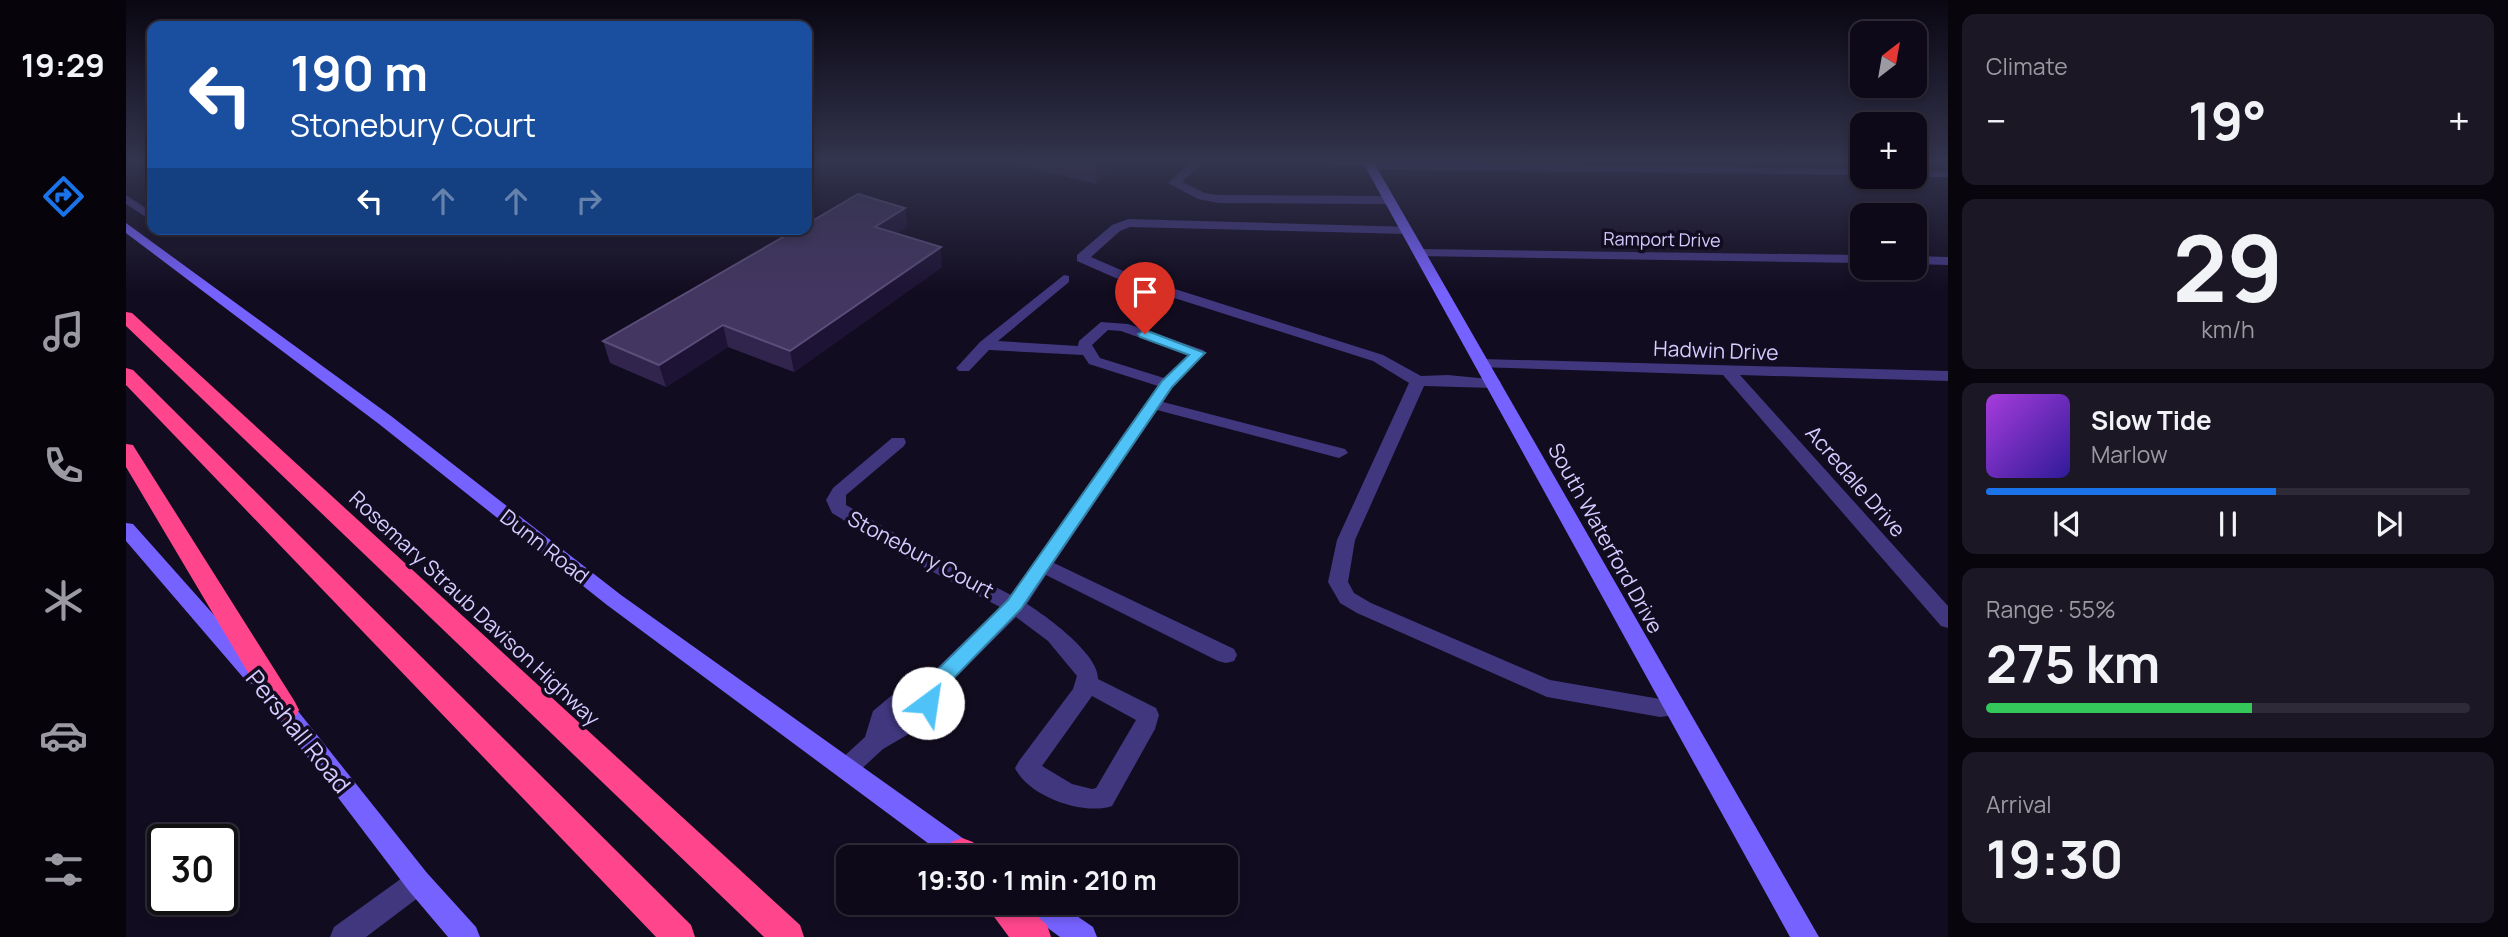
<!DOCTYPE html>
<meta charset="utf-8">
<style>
body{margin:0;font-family:Manrope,sans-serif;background:#1c1725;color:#f1f3f6;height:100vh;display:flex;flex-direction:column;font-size:26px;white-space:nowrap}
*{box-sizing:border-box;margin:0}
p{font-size:23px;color:#9b9aa2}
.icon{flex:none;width:38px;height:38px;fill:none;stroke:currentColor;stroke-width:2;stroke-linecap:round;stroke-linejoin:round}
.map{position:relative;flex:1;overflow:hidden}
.drawer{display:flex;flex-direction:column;gap:14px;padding:14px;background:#08050d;width:560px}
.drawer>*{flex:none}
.hud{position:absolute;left:21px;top:21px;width:665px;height:214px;border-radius:14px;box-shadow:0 4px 10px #0003,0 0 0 2px #2e2a37;background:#1a4fa0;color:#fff;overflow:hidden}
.needle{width:46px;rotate:31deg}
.buttons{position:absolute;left:1724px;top:21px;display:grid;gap:14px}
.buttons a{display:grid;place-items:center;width:77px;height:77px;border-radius:14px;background:#0e0918;box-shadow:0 4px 10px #0003,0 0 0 2px #2e2a37;font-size:35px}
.speed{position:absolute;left:21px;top:824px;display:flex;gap:14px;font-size:35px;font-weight:700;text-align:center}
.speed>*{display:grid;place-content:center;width:91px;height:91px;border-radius:50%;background:#0e0918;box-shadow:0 4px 10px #0003,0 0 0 2px #2e2a37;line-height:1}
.speed .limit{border:4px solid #111;border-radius:10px;background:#fff;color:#111}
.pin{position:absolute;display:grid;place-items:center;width:60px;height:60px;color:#fff;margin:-72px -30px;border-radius:50% 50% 50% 0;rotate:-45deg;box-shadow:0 0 7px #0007}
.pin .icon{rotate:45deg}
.me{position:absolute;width:77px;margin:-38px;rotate:31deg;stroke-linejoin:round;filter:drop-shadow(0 0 5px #0008)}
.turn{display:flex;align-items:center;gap:24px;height:147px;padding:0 28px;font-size:32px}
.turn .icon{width:91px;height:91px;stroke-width:2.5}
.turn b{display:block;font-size:49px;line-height:60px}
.lanes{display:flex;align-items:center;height:66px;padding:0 28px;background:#0003;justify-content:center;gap:35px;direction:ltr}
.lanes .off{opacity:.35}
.big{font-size:52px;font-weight:700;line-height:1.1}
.drawer .widget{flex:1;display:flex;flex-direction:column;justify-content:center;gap:10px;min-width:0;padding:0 24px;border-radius:14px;background:#1c1725}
.drawer .dial{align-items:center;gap:0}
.dial b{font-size:91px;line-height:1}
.song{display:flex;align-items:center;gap:21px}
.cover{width:84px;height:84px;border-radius:10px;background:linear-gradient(135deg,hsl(280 70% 55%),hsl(250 70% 35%))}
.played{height:7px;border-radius:4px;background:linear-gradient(90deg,#1a73e8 60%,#2e2a37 60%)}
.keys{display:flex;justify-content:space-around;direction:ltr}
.heat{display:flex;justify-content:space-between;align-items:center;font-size:38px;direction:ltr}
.charge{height:10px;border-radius:5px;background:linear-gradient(90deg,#34c759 55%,#2e2a37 0)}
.trip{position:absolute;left:710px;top:845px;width:402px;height:70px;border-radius:14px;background:#0e0918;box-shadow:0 4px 10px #0003,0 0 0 2px #2e2a37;font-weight:700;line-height:70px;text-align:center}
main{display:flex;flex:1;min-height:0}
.tab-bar{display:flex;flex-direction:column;width:126px;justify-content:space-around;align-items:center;background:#06040a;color:#9b9aa2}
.tab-bar .icon{width:49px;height:49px}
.tab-bar .on{color:#1a73e8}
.tab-bar b{font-size:32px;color:#f1f3f6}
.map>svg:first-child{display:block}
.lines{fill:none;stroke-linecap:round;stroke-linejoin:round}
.street{fill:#41377f;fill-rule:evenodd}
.secondary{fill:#7662ff;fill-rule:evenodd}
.highway{fill:#ff468d;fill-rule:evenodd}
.wall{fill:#31254e}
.shaded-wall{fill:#1d1334}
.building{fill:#433661;stroke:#5a4e7a;stroke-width:2}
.route{fill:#4fc3f7;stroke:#337fa1;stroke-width:2}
.labels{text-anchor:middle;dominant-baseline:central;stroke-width:7;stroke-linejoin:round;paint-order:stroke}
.far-street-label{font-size:18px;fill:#d6cbff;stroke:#120c20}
.street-label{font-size:21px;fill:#d6cbff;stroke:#120c20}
.near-street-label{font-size:24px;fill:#d6cbff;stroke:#120c20}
</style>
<main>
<nav class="tab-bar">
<b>19:29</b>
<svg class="icon on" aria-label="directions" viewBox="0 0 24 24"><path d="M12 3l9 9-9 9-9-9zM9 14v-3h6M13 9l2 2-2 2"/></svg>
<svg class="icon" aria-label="music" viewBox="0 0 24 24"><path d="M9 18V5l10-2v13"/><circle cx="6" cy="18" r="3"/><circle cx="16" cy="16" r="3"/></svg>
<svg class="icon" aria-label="phone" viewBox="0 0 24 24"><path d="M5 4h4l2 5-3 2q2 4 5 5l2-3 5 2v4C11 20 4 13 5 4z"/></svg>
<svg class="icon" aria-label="climate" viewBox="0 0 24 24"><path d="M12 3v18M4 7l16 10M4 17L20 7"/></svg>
<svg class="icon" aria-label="car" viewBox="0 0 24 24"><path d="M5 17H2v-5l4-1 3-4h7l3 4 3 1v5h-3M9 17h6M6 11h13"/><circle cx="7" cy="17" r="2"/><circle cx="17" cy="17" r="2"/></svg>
<svg class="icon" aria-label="filters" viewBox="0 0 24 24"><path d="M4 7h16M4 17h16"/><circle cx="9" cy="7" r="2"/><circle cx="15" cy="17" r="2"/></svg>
</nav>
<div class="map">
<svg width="1822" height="937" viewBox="0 0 1822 937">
<rect width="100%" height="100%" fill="#120c20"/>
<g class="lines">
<g class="street">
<polygon points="1066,161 1078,161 1056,182 1079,193 1093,195 1264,196 1270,200 1264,204 1093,203 1072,199 1042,183"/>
<path d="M1197 161 1736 169V175L1244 169C1230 162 1210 169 1197 161Z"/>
<polygon points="1788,171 1822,171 1822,177 1785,177 1788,177"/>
<polygon points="0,195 26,212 26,221 0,204"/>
<polygon points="1002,219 1285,227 1285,233 1281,234 1004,227 994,231 965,257 1011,277 1257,355 1295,376 1322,375 1373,380 1375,383 1367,388 1298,386 1229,540 1222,582 1228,593 1245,603 1424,680 1534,699 1549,698 1557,700 1560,707 1557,714 1534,717 1421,697 1231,613 1214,603 1202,582 1211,540 1283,383 1247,361 1001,283 951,261 951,255 986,225"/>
<polygon points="1294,249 1736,255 1736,263 1289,256 1289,250"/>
<polygon points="1788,256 1822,257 1822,265 1788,264"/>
<path d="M938 275 943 276V282L872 341 952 346 953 341 975 322 1002 324 1077 350 1080 353 1047 387 1037 402 1219 449 1222 453 1213 458 1031 410 928 563 1108 649 1111 655 1108 661 1100 663 1092 661 920 575 901 604C920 616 973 654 972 679L1030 708 1033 715 1029 729 986 806C957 816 902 796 889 768L893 761 947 689 951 676 922 641 890 617 821 686 810 709 781 735 757 749 730 774 722 777 714 774 710 767 714 760 739 737 747 711 778 685 805 674 874 607 782 559 706 513 700 500 707 488 766 438H778L780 442 778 446 720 495V505L796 549 885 595 1032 386 963 364 957 355 863 350 843 371H833L830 368 833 365 854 342ZM982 330 995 331 1062 355 1038 378 974 358 966 345ZM966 696 1010 720 970 788 966 789 946 784 916 766Z"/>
<polygon points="1356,359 1822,371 1822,381 1614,375 1822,606 1822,628 1815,626 1597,375 1351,367 1348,364 1351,361"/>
<polygon points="292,869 301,873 305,882 301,891 240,937 204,937 208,927 283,873"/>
</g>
<g class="secondary">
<polygon points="1236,161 1247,161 1693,937 1664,937"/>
<polygon points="0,223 265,416 495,595 852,849 856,858 822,858 481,605 253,424 0,233"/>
<polygon points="0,523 7,524 137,670 140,676 137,682 129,685 121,682 0,541"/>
<polygon points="152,693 160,696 301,873 350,927 354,937 322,937 283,891 144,708 141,702 144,696"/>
<polygon points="896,903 932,903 967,927 971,937 934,937 900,912"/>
</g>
<g class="highway">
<polygon points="0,312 6,313 674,925 678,937 638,937 0,326"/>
<polygon points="0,368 7,370 565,925 569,937 530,937 0,385"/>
<polygon points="0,444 7,445 10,450 169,702 173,710 169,718 159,721 149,718 0,467"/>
<polygon points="836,838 847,842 855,858 823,858 821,852 825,842"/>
<polygon points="861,903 897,903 921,925 925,937 883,937 866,914"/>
</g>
</g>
<g class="wall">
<polygon points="890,161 991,161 991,168 970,184 890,164"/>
<polygon points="779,208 781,227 771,233 816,267 668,372 602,347 540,387 484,363 477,341"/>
</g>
<g class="shaded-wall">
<polygon points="971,161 991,161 991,168 970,184"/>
<polygon points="779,208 781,227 751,246 749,227"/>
<polygon points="815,247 816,267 668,372 664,351"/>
<polygon points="597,325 602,347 540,387 533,365"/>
</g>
<polygon class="building" points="732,194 779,208 749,227 815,247 664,351 597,325 533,365 477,341 671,229 681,229 681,224"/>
<linearGradient id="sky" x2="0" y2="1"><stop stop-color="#0a0712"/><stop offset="0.55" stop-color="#33344e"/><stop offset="1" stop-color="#33344e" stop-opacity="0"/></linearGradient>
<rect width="1822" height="292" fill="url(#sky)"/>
<polygon class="route" points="1019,330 1079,353 1046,387 895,609 821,685 809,709 802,711 795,709 792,703 806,675 882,600 1036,381 1063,355 1014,337 1012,334"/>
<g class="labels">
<g class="far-street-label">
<text transform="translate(1536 239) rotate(1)">Ramport Drive</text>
</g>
<g class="street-label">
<text transform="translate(1590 350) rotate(2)">Hadwin Drive</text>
<text transform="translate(1730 481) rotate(49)">Acredale Drive</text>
<text transform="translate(1480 538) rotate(61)">South Waterford Drive</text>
<text transform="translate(419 546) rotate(38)">Dunn Road</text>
<text transform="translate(795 554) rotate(28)">Stonebury Court</text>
<text transform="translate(349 608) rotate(43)">Rosemary Straub Davison Highway</text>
</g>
<g class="near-street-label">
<text transform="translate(173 731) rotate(51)">Pershall Road</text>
</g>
</g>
</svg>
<div class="buttons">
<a><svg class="needle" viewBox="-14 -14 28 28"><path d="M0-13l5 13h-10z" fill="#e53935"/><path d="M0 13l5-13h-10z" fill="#9b9aa2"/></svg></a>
<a>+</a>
<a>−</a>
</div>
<div class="speed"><div class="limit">30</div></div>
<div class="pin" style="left:1019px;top:334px;background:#d93025"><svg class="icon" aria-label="arrive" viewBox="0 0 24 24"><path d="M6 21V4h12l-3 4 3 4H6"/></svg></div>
<svg class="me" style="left:802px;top:703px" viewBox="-20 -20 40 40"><circle r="19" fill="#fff"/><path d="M0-13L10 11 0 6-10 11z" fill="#4fc3f7"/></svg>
<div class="trip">19:30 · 1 min · 210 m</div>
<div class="hud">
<div class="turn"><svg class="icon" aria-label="left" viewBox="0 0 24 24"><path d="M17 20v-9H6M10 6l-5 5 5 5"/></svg><div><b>190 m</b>Stonebury Court</div></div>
<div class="lanes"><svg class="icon" aria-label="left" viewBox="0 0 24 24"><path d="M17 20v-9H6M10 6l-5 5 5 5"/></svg><svg class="icon off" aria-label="ahead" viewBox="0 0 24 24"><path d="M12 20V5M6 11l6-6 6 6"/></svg><svg class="icon off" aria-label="ahead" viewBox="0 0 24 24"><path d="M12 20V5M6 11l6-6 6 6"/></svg><svg class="icon off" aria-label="right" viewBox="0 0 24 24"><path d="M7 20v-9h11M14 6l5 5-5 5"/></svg></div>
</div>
</div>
<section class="drawer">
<div class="widget"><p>Climate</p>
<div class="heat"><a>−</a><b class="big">19°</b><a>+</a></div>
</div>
<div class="widget dial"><b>29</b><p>km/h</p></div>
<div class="widget">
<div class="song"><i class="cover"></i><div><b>Slow Tide</b><p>Marlow</p></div></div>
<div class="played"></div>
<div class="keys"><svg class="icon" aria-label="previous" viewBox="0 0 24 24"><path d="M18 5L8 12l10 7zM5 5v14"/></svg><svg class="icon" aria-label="pause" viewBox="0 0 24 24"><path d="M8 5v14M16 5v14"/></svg><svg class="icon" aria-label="next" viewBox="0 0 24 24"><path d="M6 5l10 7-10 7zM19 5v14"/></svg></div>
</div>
<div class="widget"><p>Range · 55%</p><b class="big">275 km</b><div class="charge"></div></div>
<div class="widget"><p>Arrival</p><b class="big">19:30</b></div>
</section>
</main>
